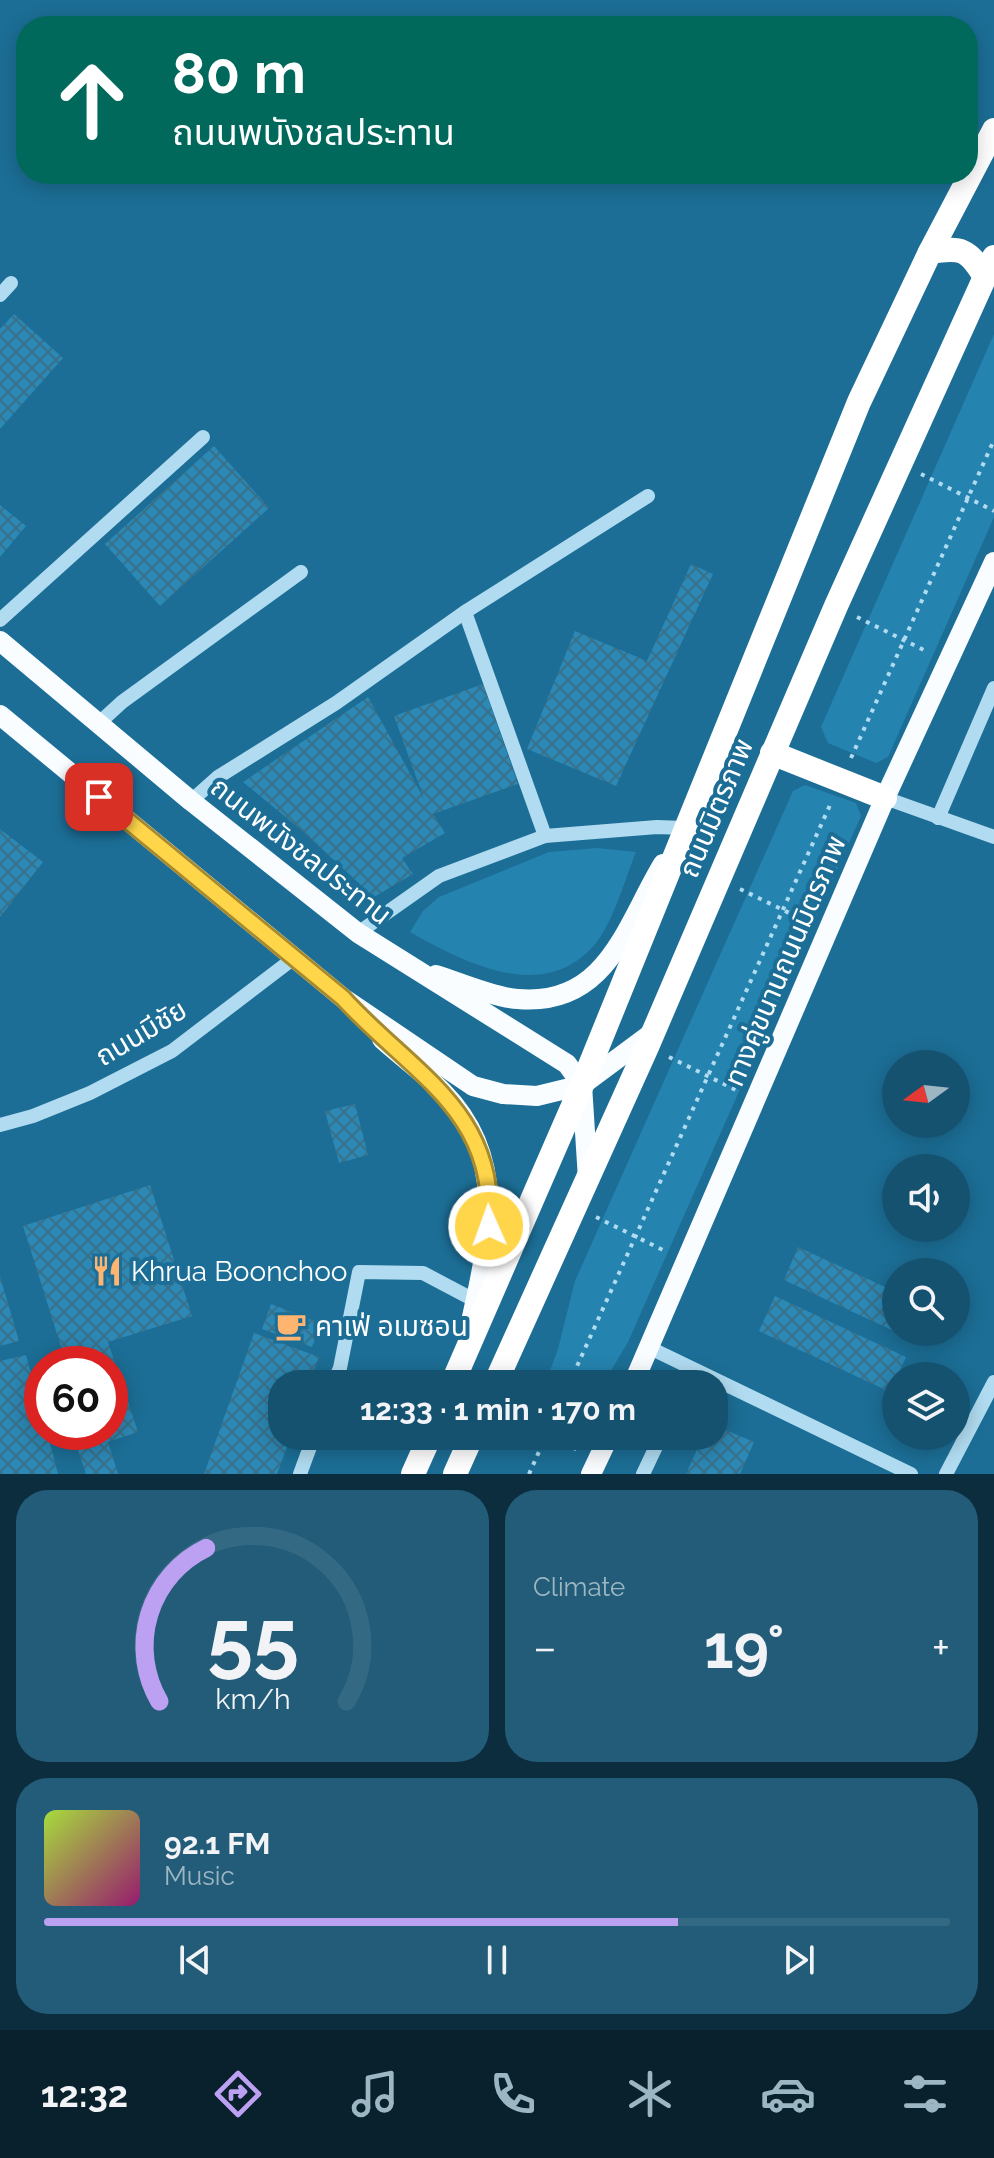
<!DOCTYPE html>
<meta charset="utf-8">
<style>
body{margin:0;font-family:Raleway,"Noto Sans Thai",sans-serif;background:#225c78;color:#f1f3f6;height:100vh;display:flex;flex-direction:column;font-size:30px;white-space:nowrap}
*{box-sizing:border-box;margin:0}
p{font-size:26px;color:#9db6c3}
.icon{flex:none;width:44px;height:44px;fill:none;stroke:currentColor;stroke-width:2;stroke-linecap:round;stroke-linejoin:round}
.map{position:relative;height:1474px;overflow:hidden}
.sheet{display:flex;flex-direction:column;gap:16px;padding:16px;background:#0c2d3e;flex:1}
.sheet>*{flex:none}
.guide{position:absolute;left:16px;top:16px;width:962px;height:168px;border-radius:32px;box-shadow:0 4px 20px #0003;background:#00695c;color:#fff;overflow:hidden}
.needle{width:52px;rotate:255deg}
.fabs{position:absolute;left:882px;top:1050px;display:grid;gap:16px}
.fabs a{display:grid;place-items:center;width:88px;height:88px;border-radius:50%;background:#155270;box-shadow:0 4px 20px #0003;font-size:40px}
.speed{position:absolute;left:24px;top:1346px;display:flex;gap:16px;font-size:40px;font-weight:700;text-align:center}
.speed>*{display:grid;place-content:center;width:104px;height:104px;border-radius:50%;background:#155270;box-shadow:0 4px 20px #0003;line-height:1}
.speed .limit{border:12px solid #d22;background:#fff;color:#111}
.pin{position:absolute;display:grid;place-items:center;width:68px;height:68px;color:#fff;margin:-34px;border-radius:16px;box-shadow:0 4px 12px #0006}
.me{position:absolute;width:88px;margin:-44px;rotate:358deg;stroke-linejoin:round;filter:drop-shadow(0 0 6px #0008)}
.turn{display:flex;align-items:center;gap:28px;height:168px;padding:0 24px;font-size:36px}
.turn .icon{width:104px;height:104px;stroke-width:2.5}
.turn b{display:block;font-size:56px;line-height:68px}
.big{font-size:60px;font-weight:700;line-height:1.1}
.sheet .widget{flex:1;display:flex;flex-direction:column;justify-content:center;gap:12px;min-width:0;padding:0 28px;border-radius:32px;background:#225c78}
.sheet .dial{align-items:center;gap:0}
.dial svg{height:208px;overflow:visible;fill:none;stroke:#346983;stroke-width:7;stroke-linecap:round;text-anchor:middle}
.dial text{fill:#f1f3f6;stroke:none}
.song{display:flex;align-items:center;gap:24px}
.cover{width:96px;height:96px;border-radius:12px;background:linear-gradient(135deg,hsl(80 70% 55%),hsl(320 70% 35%))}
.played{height:8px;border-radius:4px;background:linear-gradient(90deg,#bca0f2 70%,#346983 70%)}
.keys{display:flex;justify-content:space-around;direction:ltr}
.heat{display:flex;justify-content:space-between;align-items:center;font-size:44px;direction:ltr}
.sheet .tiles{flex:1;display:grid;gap:16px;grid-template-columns:1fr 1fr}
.widget:last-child{grid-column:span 2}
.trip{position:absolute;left:268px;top:1370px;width:460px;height:80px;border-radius:32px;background:#155270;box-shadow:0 4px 20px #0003;font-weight:700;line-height:80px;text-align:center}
.dock{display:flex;height:128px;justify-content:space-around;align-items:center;background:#08212d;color:#9db6c3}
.dock .icon{width:56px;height:56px}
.dock .on{color:#bca0f2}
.dock b{font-size:36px;color:#f1f3f6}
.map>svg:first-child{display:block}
.garden{fill:#2583af}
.building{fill:url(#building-cross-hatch)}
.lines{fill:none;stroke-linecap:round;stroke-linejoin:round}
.path{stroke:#b0dbf0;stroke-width:4;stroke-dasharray:4 6;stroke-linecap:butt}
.minor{stroke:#b0dbf0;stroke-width:14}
.major{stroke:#f9fdff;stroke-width:20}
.highway{stroke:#fff;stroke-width:24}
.route-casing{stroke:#a68a30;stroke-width:20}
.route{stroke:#ffd54a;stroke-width:14}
.labels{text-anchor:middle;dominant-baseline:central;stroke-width:8;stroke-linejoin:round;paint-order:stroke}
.street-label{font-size:28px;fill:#fff;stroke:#1c6e96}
.poi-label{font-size:28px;fill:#fff;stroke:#1c6e96;text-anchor:start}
</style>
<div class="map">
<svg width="994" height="1474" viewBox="0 0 994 1474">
<defs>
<pattern id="building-cross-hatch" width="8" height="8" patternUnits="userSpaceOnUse" patternTransform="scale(2)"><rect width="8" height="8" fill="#2c88b4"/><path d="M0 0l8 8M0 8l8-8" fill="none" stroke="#39708a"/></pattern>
</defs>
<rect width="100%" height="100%" fill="#1c6e96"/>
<g class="garden">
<polygon points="994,334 994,517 888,757 876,763 828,743 821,727"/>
<polygon points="805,785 856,803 861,816 628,1342 603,1384 545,1384 558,1349 575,1281 793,791"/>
<path d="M597 848 636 852C624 881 615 918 596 943 545 1005 465 963 410 932L423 911 439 897 549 852Z"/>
</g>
<g class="building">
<polygon points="14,314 63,358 0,429 0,329"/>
<polygon points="214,446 269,508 160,606 105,544"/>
<polygon points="0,505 26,526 0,557"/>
<polygon points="691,564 713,574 616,786 527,749 575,631 647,661"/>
<polygon points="483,684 518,784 433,814 445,833 402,858 413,874 374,897 300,829 243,782 368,697 424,799 394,716"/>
<polygon points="0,829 43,862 0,917"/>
<polygon points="355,1104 368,1155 339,1163 325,1111"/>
<polygon points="150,1185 192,1316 108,1342 138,1432 108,1442 118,1474 86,1474 72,1432 110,1432 110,1364 45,1364 64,1356 23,1226"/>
<polygon points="798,1247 896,1292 896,1332 784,1280"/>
<polygon points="0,1276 19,1341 0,1346"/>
<polygon points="775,1296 906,1357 890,1392 759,1331"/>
<polygon points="271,1304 321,1323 312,1347 262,1329"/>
<polygon points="254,1333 319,1357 309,1384 282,1384 282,1436 291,1436 277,1474 204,1474"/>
<polygon points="26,1355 42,1414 42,1432 47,1432 58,1474 0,1474 0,1361"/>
<polygon points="714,1425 754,1442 740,1474 686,1474 703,1436 714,1436"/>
</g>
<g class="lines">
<g class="path">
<polyline points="921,474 994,511"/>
<polyline points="857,617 928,652"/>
<polyline points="851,758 994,440"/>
<polyline points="740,889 808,922"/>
<polyline points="669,1057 736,1090"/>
<polyline points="596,1217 667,1252"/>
<polyline points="569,1384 831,803"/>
<polyline points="545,1436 578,1450"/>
<polyline points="529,1474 546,1436"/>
</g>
<g class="minor">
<polyline points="0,295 11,283"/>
<polyline points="465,612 545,836"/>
<polyline points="0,620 203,437"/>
<polyline points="98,724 122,702 301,572"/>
<polyline points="885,798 994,837"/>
<polyline points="191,801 218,777 336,703 465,612 648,496"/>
<polyline points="938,818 994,688"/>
<polyline points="358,933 439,876 545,836 657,827 685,828"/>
<polyline points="0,1125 33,1116 90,1093 172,1051 294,958"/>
<polyline points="650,1348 911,1474"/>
<polyline points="333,1384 340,1368 359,1272 423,1273 476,1301"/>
<polyline points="300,1474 314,1436"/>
<polyline points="643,1474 661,1436"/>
<polyline points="946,1474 994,1382"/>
</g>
<g class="major">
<polyline points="0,641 191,801 358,933 567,1064 582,1085 588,1179"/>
<polyline points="0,715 343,998 473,1086 503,1094 537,1096 582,1085 652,1033"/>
<path d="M436 975C459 982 495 998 518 999 607 1007 626 925 663 864"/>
<path d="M382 1039C402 1057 424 1073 443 1092 510 1160 488 1244 470 1326"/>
<polyline points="633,1384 885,798 994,562"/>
<polyline points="591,1474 609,1436"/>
</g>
<g class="highway">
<path d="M930 252C962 247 968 249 985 277"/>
<polyline points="772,753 885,798"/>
<polyline points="452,1384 582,1085 859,402 930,252 994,130"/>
<polyline points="495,1384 647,1047 836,606 994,257"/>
<polyline points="413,1474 430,1436"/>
<polyline points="455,1474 472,1436"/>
</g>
</g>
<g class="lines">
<g class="route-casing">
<path id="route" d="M99 797 343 998C411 1073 497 1110 489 1226"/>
</g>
<use href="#route" class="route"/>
</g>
<defs>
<g id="restaurant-bare" transform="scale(2.4)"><path d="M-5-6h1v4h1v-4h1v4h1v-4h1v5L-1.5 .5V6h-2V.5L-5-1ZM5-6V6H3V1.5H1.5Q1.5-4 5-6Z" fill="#ffb46f" stroke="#1c6e96" stroke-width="2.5" paint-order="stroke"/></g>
<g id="cafe-bare" transform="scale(2.4)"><path d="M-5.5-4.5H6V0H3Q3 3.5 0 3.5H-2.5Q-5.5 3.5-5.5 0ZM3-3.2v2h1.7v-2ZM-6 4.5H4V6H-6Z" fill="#ffb46f" stroke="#1c6e96" stroke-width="2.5" paint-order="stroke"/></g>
</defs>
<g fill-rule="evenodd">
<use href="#restaurant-bare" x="107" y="1271"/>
<use href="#cafe-bare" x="291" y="1326"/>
</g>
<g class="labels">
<g class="street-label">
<text transform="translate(716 808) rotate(-67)">ถนนมิตรภาพ</text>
<text transform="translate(301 851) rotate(38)">ถนนพนังชลประทาน</text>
<text transform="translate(785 961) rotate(-67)">ทางคู่ขนานถนนมิตรภาพ</text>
<text transform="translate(141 1033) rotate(-31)">ถนนมีชัย</text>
</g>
<g class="poi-label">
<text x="131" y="1271">Khrua Boonchoo</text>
<text x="315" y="1326">คาเฟ่ อเมซอน</text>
</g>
</g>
</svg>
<div class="fabs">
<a><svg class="needle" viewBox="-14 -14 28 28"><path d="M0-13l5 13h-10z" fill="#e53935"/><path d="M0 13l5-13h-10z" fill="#9db6c3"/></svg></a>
<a><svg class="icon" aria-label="sound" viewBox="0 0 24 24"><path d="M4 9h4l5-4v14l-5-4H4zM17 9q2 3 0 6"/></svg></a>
<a><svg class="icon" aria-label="search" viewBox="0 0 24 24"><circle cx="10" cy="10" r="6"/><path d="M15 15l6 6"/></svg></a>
<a><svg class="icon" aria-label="layers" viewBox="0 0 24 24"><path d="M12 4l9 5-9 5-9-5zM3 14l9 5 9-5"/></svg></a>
</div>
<div class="speed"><div class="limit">60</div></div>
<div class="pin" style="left:99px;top:797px;background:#d93025"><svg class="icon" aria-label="arrive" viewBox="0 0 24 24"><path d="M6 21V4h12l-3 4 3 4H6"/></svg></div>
<svg class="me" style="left:489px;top:1226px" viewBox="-20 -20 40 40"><circle r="17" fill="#ffd54a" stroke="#fff" stroke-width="3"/><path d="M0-11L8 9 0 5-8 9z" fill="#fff"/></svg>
<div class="trip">12:33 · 1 min · 170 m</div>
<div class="guide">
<div class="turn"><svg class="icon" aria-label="ahead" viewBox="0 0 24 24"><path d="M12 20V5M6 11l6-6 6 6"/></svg><div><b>80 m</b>ถนนพนังชลประทาน</div></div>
</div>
</div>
<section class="sheet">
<div class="tiles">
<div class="widget dial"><svg viewBox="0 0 100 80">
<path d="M14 69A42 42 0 1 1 86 69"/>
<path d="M14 69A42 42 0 0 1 32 10" stroke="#bca0f2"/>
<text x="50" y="56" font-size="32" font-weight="700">55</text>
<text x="50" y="72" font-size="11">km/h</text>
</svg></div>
<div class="widget"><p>Climate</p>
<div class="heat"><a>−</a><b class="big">19°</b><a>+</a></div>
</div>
<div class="widget">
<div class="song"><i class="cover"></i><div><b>92.1 FM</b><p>Music</p></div></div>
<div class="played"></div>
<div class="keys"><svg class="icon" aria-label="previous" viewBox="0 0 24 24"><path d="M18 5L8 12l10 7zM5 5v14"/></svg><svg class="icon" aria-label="pause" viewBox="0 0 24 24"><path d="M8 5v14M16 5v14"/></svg><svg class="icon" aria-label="next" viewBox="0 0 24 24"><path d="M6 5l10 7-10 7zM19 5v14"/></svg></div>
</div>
</div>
</section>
<nav class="dock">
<b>12:32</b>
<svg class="icon on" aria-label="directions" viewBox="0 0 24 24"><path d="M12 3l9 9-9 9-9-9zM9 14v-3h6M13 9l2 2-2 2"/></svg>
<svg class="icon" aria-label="music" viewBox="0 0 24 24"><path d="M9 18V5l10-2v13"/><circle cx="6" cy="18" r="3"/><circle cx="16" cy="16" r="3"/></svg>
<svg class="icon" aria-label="phone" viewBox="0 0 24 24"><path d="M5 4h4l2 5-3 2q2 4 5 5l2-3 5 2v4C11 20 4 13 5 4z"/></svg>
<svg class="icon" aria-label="climate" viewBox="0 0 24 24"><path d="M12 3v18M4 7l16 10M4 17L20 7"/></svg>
<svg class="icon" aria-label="car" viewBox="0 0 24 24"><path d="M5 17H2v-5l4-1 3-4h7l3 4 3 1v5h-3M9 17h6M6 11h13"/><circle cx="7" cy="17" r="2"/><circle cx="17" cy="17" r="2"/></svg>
<svg class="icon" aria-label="filters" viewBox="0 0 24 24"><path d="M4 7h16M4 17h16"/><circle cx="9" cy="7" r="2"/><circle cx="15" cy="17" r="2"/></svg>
</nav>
